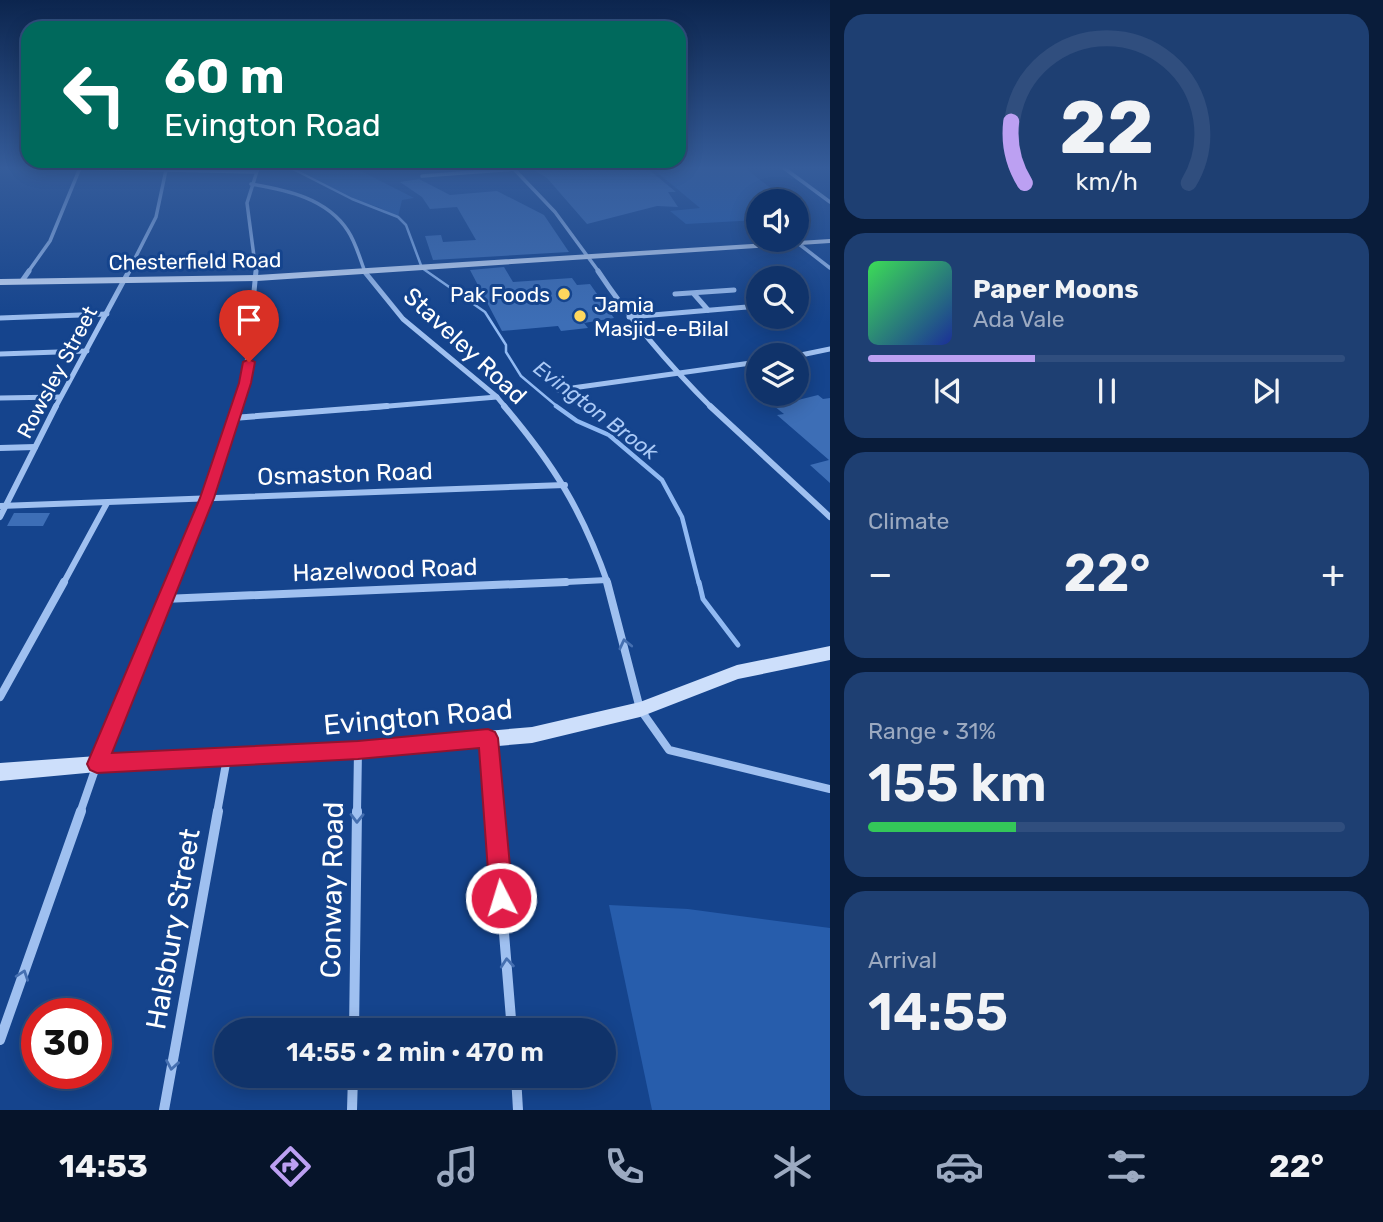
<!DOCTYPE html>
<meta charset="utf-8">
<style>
body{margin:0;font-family:Rubik,sans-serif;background:#1e3f72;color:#f1f3f6;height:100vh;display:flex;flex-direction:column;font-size:26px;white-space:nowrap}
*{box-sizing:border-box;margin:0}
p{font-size:23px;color:#9caac1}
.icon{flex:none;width:38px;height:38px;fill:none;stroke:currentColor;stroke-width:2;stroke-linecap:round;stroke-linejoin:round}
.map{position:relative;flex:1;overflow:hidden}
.sheet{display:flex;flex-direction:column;gap:14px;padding:14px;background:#091c3a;width:553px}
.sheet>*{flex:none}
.top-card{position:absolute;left:21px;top:21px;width:665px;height:147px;border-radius:21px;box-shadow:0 4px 18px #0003,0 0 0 2px #304e7e;background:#00695c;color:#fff;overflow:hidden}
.buttons{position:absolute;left:746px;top:189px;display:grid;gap:14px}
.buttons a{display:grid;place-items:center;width:63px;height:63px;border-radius:50%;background:#10336a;box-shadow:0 4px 18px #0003,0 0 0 2px #304e7e;font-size:35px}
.speed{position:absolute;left:21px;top:998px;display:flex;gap:14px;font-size:35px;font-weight:700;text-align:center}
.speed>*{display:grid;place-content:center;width:91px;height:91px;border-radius:50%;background:#10336a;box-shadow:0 4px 18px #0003,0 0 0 2px #304e7e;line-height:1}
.speed .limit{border:10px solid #d22;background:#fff;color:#111}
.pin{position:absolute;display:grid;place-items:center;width:60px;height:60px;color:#fff;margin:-72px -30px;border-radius:50% 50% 50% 0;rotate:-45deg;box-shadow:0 0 7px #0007}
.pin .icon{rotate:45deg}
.me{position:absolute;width:77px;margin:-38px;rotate:355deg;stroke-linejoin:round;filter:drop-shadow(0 0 5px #0008)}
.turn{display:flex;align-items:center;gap:24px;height:147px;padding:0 28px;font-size:32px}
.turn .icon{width:91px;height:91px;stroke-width:2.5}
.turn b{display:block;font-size:49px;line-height:60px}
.big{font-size:52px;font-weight:600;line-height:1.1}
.sheet .tile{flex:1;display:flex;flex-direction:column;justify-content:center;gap:10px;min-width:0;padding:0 24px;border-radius:21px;background:#1e3f72}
.sheet .dial{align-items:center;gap:0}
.dial svg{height:182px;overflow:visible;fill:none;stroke:#304e7e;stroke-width:7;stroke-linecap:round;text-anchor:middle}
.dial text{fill:#f1f3f6;stroke:none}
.song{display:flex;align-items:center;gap:21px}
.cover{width:84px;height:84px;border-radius:10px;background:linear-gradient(135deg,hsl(130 70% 55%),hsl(230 70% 35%))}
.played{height:7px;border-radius:4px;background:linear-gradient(90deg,#bca0f2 35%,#304e7e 35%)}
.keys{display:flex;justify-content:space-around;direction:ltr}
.heat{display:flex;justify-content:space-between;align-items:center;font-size:38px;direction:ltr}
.charge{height:10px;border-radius:5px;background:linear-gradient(90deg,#34c759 31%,#304e7e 0)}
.trip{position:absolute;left:214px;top:1018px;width:402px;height:70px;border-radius:35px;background:#10336a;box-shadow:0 4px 18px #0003,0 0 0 2px #304e7e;font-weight:600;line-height:70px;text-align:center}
.dock{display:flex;height:112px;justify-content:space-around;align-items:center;background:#06142a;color:#9caac1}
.dock .icon{width:49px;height:49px}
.dock .active{color:#bca0f2}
.dock b{font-size:32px;color:#f1f3f6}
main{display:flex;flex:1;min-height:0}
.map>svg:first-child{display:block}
.green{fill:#275dac}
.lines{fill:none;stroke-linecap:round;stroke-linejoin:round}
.stream-far2{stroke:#91baf3;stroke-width:2.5}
.stream-far1{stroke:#91baf3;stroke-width:4.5}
.stream{stroke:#91baf3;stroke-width:5}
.building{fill:#3d6eb6}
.street-far4{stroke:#9fc0f0;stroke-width:3.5}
.street-far3{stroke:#9fc0f0;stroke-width:5}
.street-far2{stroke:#9fc0f0;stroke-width:6}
.street-far1{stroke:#9fc0f0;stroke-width:8}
.street{stroke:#9fc0f0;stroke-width:10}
.secondary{fill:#cddffb;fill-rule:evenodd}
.oneway{stroke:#456fb0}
.route{fill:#e11d48;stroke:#92132f;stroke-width:2}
.poi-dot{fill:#ffd75e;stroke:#15448d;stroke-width:2.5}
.labels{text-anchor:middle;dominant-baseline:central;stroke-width:6;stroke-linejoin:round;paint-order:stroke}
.far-street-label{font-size:21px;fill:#fff;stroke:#15448d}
.far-poi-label{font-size:21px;fill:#fff;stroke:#15448d;text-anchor:end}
.far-water-label{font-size:21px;font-style:italic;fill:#abcaf7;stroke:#15448d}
.street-label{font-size:24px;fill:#fff;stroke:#15448d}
.near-street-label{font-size:28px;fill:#fff;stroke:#15448d}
</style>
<main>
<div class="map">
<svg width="830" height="1110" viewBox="0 0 830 1110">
<rect width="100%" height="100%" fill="#15448d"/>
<g class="green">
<polygon points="291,168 355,168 414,198 402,200 398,217 378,207 352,199"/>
<polygon points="652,168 745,168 787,201 758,201 758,220 686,224 670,211 700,208"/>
<polygon points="609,905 688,909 830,928 830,1110 652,1110"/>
</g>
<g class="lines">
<polyline class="stream-far2" points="291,168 352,199 398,217 406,225 422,268 485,312 506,345 506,352 521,376 559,408"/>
<polyline class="stream-far1" points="556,406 577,421 609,435 662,480 682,517 699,584"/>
<polyline class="stream" points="699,582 703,599 738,645"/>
</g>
<g class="building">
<polygon points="530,168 647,168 676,192 668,192 678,207 657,206 587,224 547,178"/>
<polygon points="419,179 450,195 497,191 544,215 569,252 433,260 425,236 441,235 443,242 476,240 457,207 430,209 422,197 400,182"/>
<polygon points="504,267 513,282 572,278 577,285 590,284 614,318 584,323 588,328 561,331 558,326 502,331 470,270"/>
<polygon points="818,395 823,399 830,398 830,483 810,465 829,460 777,415 784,414 774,406"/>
<polygon points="14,513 50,513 43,526 7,526"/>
</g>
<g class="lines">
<g class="street-far4">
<polyline points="74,168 256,172"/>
<polyline points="513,168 555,212 599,272"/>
<polyline points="784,168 830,202"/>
<polyline points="422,176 515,169"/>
<path d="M251 184C286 190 327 198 348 231 356 243 360 259 365 272"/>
<polyline points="799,244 830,268"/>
<polyline points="28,272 50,241 80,168"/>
<polyline points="128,272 156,217 166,170"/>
<polyline points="256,272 247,203 258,168"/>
</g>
<g class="street-far3">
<polyline points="364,271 403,319 497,397 506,408"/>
<path d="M598 271C631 321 669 365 712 408"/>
<polyline points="22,281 29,271"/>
<polyline points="675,294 734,290"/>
<polyline points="694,294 708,310"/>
<polyline points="629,317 747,307"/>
<polyline points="0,318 107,314"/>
<polyline points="0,354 87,351"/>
<polyline points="796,356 830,349"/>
<polyline points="558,390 758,362"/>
<polyline points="0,398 60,397"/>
<polyline points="55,408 129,271"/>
<polyline points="237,408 245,384 256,271"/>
<polyline points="365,408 497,397"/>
</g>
<g class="street-far2">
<path d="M504 406C554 465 582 510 608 584"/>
<polyline points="710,406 830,517"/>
<polyline points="233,418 387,406"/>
<polyline points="0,448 35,447"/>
<polyline points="0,506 565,485"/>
<polyline points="0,517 56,406"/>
<polyline points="63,584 107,503"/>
<polyline points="172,584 207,498 238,406"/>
<polyline points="525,584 607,580"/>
</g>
<g class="street-far1">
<polyline points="607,582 640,709 669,750 830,789"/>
<polyline points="164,599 566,582"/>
<polyline points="0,697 64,582"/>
<polyline points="488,738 494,813"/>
<polyline points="80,813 97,764 172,582"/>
<polyline points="217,813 227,758"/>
<polyline points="357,813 358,751"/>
</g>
<g class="street">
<polyline points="494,811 512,1031"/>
<polyline points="354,1031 357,811"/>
<polyline points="0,1040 81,811"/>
<polyline points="516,1076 518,1110"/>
<polyline points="164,1110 218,811"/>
<polyline points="352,1110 353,1076"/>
</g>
<g class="secondary">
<polygon points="830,239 830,243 257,281 0,285 0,279 257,275"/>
<polygon points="830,646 830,660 738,679 640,717 532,743 358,758 97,772 0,781 0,763 97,756 358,742 532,727 640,702 737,665"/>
</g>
</g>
<defs><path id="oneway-chevron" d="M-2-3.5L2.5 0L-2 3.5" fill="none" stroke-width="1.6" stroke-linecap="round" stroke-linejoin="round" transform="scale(1.75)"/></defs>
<g class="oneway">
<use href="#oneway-chevron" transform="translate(625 644) rotate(-103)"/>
<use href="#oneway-chevron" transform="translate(357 818) rotate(91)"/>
<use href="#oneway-chevron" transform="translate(507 963) rotate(-95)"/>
<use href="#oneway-chevron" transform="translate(23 975) rotate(-71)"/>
<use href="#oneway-chevron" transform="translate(172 1065) rotate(100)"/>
</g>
<linearGradient id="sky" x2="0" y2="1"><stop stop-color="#0c254e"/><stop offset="0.52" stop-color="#355c9a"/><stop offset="1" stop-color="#355c9a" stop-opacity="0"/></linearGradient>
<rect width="830" height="323" fill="url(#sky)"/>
<polygon class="route" points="249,359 255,362 251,383 214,498 112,753 358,741 488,729 495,732 498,738 513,898 509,906 501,909 493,906 490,898 479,748 358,759 97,773 90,770 87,764 200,498 239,383 243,362"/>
<g class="poi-dot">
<circle cx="564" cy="294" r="7"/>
<circle cx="580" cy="316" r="7"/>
</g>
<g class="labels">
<g class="far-street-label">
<text transform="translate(195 261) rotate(-1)">Chesterfield Road</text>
<text transform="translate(57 372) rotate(-62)">Rowsley Street</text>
</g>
<g class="far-poi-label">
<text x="550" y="294">Pak Foods</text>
<text x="594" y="304" text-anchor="start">Jamia<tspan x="594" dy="24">Masjid-e-Bilal</tspan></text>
</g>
<g class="far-water-label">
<text transform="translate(596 410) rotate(37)">Evington Brook</text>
</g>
<g class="street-label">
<text transform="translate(465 346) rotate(43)">Staveley Road</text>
<text transform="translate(345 474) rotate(-2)">Osmaston Road</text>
<text transform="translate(385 570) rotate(-2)">Hazelwood Road</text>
</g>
<g class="near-street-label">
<text transform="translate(418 717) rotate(-5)">Evington Road</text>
<text transform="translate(332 890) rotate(-89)">Conway Road</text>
<text transform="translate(173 929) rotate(-80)">Halsbury Street</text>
</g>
</g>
</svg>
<div class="buttons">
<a><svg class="icon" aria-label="sound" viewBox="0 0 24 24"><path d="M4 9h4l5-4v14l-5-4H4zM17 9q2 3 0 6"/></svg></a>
<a><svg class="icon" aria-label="search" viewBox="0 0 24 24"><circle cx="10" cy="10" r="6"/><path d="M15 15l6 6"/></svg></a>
<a><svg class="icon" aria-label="layers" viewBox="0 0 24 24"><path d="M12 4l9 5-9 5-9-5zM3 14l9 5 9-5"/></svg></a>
</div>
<div class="speed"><div class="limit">30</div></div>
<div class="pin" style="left:249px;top:362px;background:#d93025"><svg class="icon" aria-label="arrive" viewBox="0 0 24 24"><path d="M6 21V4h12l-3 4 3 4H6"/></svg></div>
<svg class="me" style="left:501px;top:898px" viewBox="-20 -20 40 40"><circle r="17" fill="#e11d48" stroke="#fff" stroke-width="3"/><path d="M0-11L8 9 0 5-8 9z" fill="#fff"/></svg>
<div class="trip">14:55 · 2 min · 470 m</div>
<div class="top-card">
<div class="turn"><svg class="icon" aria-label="left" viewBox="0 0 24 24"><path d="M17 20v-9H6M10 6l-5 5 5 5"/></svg><div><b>60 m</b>Evington Road</div></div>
</div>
</div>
<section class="sheet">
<div class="tile dial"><svg viewBox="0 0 100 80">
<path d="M14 69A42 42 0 1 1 86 69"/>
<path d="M14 69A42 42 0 0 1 8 42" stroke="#bca0f2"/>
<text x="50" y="56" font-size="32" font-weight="700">22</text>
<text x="50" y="72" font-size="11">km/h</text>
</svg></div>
<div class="tile">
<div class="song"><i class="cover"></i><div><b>Paper Moons</b><p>Ada Vale</p></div></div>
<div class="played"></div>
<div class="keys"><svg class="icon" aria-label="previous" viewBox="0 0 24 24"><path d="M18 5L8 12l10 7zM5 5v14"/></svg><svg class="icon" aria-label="pause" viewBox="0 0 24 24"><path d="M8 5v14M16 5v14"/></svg><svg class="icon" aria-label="next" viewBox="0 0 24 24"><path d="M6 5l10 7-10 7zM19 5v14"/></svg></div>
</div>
<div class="tile"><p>Climate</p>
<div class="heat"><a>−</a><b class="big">22°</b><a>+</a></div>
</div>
<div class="tile"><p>Range · 31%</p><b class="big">155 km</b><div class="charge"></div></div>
<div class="tile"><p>Arrival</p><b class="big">14:55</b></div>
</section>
</main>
<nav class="dock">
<b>14:53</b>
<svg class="icon active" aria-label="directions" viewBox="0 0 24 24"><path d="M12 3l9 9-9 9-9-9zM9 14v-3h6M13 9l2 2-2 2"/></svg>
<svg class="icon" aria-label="music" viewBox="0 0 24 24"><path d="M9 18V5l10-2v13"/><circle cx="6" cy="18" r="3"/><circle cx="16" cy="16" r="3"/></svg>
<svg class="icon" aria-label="phone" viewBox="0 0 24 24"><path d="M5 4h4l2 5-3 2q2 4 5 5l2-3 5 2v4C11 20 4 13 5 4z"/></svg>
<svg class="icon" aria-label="climate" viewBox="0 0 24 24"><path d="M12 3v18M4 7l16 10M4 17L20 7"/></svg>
<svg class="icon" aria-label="car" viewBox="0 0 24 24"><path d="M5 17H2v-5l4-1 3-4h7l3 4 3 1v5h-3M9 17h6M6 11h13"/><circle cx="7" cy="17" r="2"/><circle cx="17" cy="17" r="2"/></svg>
<svg class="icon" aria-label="filters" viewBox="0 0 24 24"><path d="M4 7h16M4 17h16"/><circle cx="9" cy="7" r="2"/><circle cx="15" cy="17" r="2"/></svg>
<b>22°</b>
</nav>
